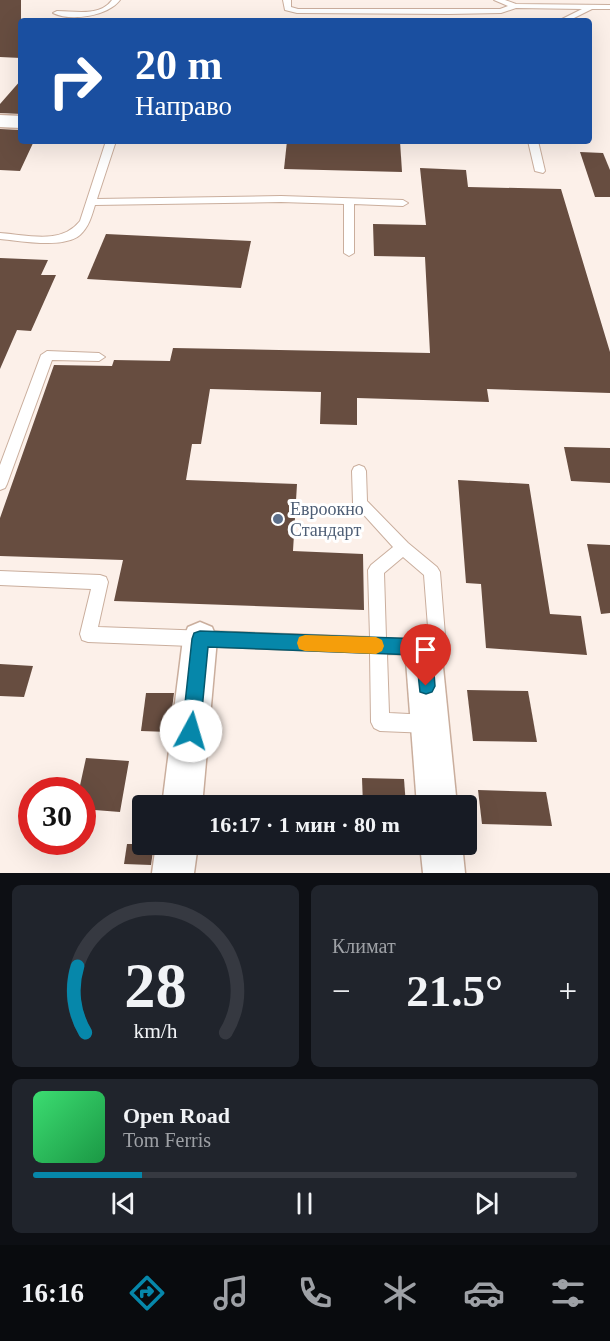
<!DOCTYPE html>
<html lang="ru">
<meta charset="utf-8">
<style>
body{margin:0;font-family:"Times New Roman",serif;background:#20242c;color:#f1f3f6;height:100vh;display:flex;flex-direction:column;font-size:22px;white-space:nowrap}
*{box-sizing:border-box;margin:0}
p{font-size:20px;color:#9ea1a6}
.icon{flex:none;width:33px;height:33px;fill:none;stroke:currentColor;stroke-width:2;stroke-linecap:round;stroke-linejoin:round}
.map{position:relative;height:873px;overflow:hidden}
.side{display:flex;flex-direction:column;gap:12px;padding:12px;background:#0d0f14;flex:1}
.side>*{flex:none}
.guide{position:absolute;left:18px;top:18px;width:574px;height:126px;border-radius:6px;box-shadow:0 6px 24px #0002;background:#1a4fa0;color:#fff;overflow:hidden}
.speed{position:absolute;left:18px;top:777px;display:flex;gap:12px;font-size:30px;font-weight:700;text-align:center}
.speed>*{display:grid;place-content:center;width:78px;height:78px;border-radius:50%;background:#171b24;box-shadow:0 6px 24px #0002;line-height:1}
.speed .limit{border:9px solid #d22;background:#fff;color:#111}
.pin{position:absolute;display:grid;place-items:center;width:51px;height:51px;color:#fff;margin:-62px -26px;border-radius:50% 50% 50% 0;rotate:-45deg;box-shadow:0 0 6px #0007}
.pin .icon{rotate:45deg}
.me{position:absolute;width:66px;margin:-33px;rotate:6deg;stroke-linejoin:round;filter:drop-shadow(0 0 4px #0008)}
.turn{display:flex;align-items:center;gap:21px;height:126px;padding:0 18px;font-size:27px}
.turn .icon{width:78px;height:78px;stroke-width:2.5}
.turn b{display:block;font-size:42px;line-height:51px}
.big{font-size:45px;font-weight:800;line-height:1.1}
.side .card{flex:1;display:flex;flex-direction:column;justify-content:center;gap:9px;min-width:0;padding:0 21px;border-radius:9px;background:#20242c}
.side .dial{align-items:center;gap:0}
.dial svg{height:156px;overflow:visible;fill:none;stroke:#363941;stroke-width:7;stroke-linecap:round;text-anchor:middle}
.dial text{fill:#f1f3f6;stroke:none}
.song{display:flex;align-items:center;gap:18px}
.cover{width:72px;height:72px;border-radius:9px;background:linear-gradient(135deg,hsl(140 70% 55%),hsl(140 70% 35%))}
.played{height:6px;border-radius:3px;background:linear-gradient(90deg,#0687aa 20%,#363941 20%)}
.keys{display:flex;justify-content:space-around;direction:ltr}
.heat{display:flex;justify-content:space-between;align-items:center;font-size:33px;direction:ltr}
.side .tiles{flex:1;display:grid;gap:12px;grid-template-columns:1fr 1fr}
.card:last-child{grid-column:span 2}
.trip{position:absolute;left:132px;top:795px;width:345px;height:60px;border-radius:6px;background:#171b24;box-shadow:0 6px 24px #0002;font-weight:800;line-height:60px;text-align:center}
.tab-bar{display:flex;height:96px;justify-content:space-around;align-items:center;background:#090b0e;color:#9ea1a6}
.tab-bar .icon{width:42px;height:42px}
.tab-bar .selected{color:#0687aa}
.tab-bar b{font-size:27px;color:#f1f3f6}
.map>svg:first-child{display:block}
.building{fill:#674d40}
.lines{fill:none;stroke-linecap:round;stroke-linejoin:round}
.lane-casing{stroke:#caae9d;stroke-width:2}
.street-casing{stroke:#caae9d;stroke-width:3}
.lane{fill:#fff;fill-rule:evenodd}
.street{fill:#fff;fill-rule:evenodd}
.route{fill:#0687aa;stroke:#04586e;stroke-width:1.5}
.slow{fill:#f59e0b}
.service-dot{fill:#5c6f8a;stroke:#fff;stroke-width:2}
.labels{text-anchor:middle;dominant-baseline:central;stroke-width:6;stroke-linejoin:round;paint-order:stroke}
.service-label{font-size:18px;fill:#4e5e75;stroke:#fff;text-anchor:start}
</style>
<div class="map">
<svg width="610" height="873" viewBox="0 0 610 873">
<rect width="100%" height="100%" fill="#fcf0e9"/>
<g class="building">
<polygon points="0,0 21,0 21,58 0,57"/>
<polygon points="21,80 21,114 0,113 0,104"/>
<polygon points="0,129 21,130 21,141 34,141 20,171 0,170"/>
<polygon points="287,141 400,141 402,172 284,169"/>
<polygon points="580,152 603,153 610,170 610,197 595,197"/>
<polygon points="420,168 466,170 468,187 561,189 610,352 610,393 487,389 489,402 357,398 357,425 320,424 321,392 210,389 201,444 192,444 186,480 297,484 293,551 363,554 364,610 114,601 123,560 0,556 0,518 54,365 112,366 114,360 170,361 173,348 430,353 425,257 374,256 373,224 426,225"/>
<polygon points="106,234 251,241 241,288 87,279"/>
<polygon points="0,258 48,260 41,275 56,275 31,331 17,330 0,369"/>
<polygon points="564,447 610,448 610,483 571,481"/>
<polygon points="458,480 529,484 550,614 581,616 587,655 486,648 481,584 466,583"/>
<polygon points="587,544 610,545 610,613 601,614"/>
<polygon points="0,664 33,666 24,697 0,696"/>
<polygon points="467,690 528,691 537,742 473,741"/>
<polygon points="146,693 174,693 169,732 141,731"/>
<polygon points="86,758 129,761 120,812 82,809 82,790 79,790"/>
<polygon points="362,778 404,779 406,806 363,806"/>
<polygon points="478,790 546,792 552,826 482,824"/>
<polygon points="127,844 154,844 151,865 124,864"/>
</g>
<g class="lines">
<g class="lane-casing">
<g id="lane">
<path d="M112 0H120C108 16 71 22 53 13L57 11C75 11 100 17 112 0Z"/>
<polygon points="283,0 291,0 291,7 298,9 500,9 508,6 494,0 505,0 516,4 610,5 610,9 592,9 568,21 558,21 582,9 516,8 501,13 449,14 297,13 285,10"/>
<polygon points="481,19 489,19 490,21 477,21"/>
<path d="M106 141H116L97 199 281 196 403 200 408 203 403 206 354 204V253L349 256 344 253V204L281 202 95 205C92 215 89 227 80 235 63 249 21 241 0 239V233C28 235 61 245 80 221Z"/>
<polygon points="528,141 538,141 545,171 543,173 535,171"/>
<polygon points="47,351 99,353 105,357 99,361 52,360 7,484 5,488 0,490 0,465 41,355"/>
<path d="M359 465 364 467 366 471 367 501 408 543 437 567 440 572 446 648 444 654 438 656 387 654 389 713 429 715 435 718 438 724 435 730 429 733 380 731 374 728 371 722 370 653 88 642 82 640 80 634 91 589 0 585V571L100 575 106 577 108 582 98 627 370 637 368 570 371 565 393 547 353 503 352 471 354 467ZM403 557 424 575 429 640 386 638 384 573Z"/>
</g>
</g>
<g class="street-casing">
<g id="street">
<polygon points="0,115 21,116 21,128 0,127"/>
<polygon points="200,622 212,627 217,639 202,806 162,806 183,639 188,627"/>
<polygon points="423,630 435,635 441,647 457,806 417,806 405,647 411,635"/>
<polygon points="156,844 198,844 194,873 152,873"/>
<polygon points="420,844 462,844 465,873 423,873"/>
</g>
</g>
<use href="#lane" class="lane"/>
<use href="#street" class="street"/>
</g>
<polygon class="route" points="200,631 423,639 429,642 432,648 435,686 432,692 426,694 420,692 416,655 208,647 200,731 197,737 191,740 185,737 182,731 192,639 194,633"/>
<polygon class="slow" points="305,635 376,637 382,640 384,646 382,651 376,654 305,651 299,649 297,643 299,637"/>
<circle class="service-dot" cx="278" cy="519" r="6"/>
<g class="labels">
<g class="service-label">
<text x="290" y="509">Евроокно<tspan x="290" dy="21">Стандарт</tspan></text>
</g>
</g>
</svg>
<div class="speed"><div class="limit">30</div></div>
<div class="pin" style="left:426px;top:686px;background:#d93025"><svg class="icon" aria-label="arrive" viewBox="0 0 24 24"><path d="M6 21V4h12l-3 4 3 4H6"/></svg></div>
<svg class="me" style="left:191px;top:731px" viewBox="-20 -20 40 40"><circle r="19" fill="#fff"/><path d="M0-13L10 11 0 6-10 11z" fill="#0687aa"/></svg>
<div class="trip">16:17 · 1 мин · 80 m</div>
<div class="guide">
<div class="turn"><svg class="icon" aria-label="right" viewBox="0 0 24 24"><path d="M7 20v-9h11M14 6l5 5-5 5"/></svg><div><b>20 m</b>Направо</div></div>
</div>
</div>
<section class="side">
<div class="tiles">
<div class="card dial"><svg viewBox="0 0 100 80">
<path d="M14 69A42 42 0 1 1 86 69"/>
<path d="M14 69A42 42 0 0 1 10 35" stroke="#0687aa"/>
<text x="50" y="56" font-size="32" font-weight="700">28</text>
<text x="50" y="72" font-size="11">km/h</text>
</svg></div>
<div class="card"><p>Климат</p>
<div class="heat"><a>−</a><b class="big">21.5°</b><a>+</a></div>
</div>
<div class="card">
<div class="song"><i class="cover"></i><div><b>Open Road</b><p>Tom Ferris</p></div></div>
<div class="played"></div>
<div class="keys"><svg class="icon" aria-label="previous" viewBox="0 0 24 24"><path d="M18 5L8 12l10 7zM5 5v14"/></svg><svg class="icon" aria-label="pause" viewBox="0 0 24 24"><path d="M8 5v14M16 5v14"/></svg><svg class="icon" aria-label="next" viewBox="0 0 24 24"><path d="M6 5l10 7-10 7zM19 5v14"/></svg></div>
</div>
</div>
</section>
<nav class="tab-bar">
<b>16:16</b>
<svg class="icon selected" aria-label="directions" viewBox="0 0 24 24"><path d="M12 3l9 9-9 9-9-9zM9 14v-3h6M13 9l2 2-2 2"/></svg>
<svg class="icon" aria-label="music" viewBox="0 0 24 24"><path d="M9 18V5l10-2v13"/><circle cx="6" cy="18" r="3"/><circle cx="16" cy="16" r="3"/></svg>
<svg class="icon" aria-label="phone" viewBox="0 0 24 24"><path d="M5 4h4l2 5-3 2q2 4 5 5l2-3 5 2v4C11 20 4 13 5 4z"/></svg>
<svg class="icon" aria-label="climate" viewBox="0 0 24 24"><path d="M12 3v18M4 7l16 10M4 17L20 7"/></svg>
<svg class="icon" aria-label="car" viewBox="0 0 24 24"><path d="M5 17H2v-5l4-1 3-4h7l3 4 3 1v5h-3M9 17h6M6 11h13"/><circle cx="7" cy="17" r="2"/><circle cx="17" cy="17" r="2"/></svg>
<svg class="icon" aria-label="filters" viewBox="0 0 24 24"><path d="M4 7h16M4 17h16"/><circle cx="9" cy="7" r="2"/><circle cx="15" cy="17" r="2"/></svg>
</nav>
